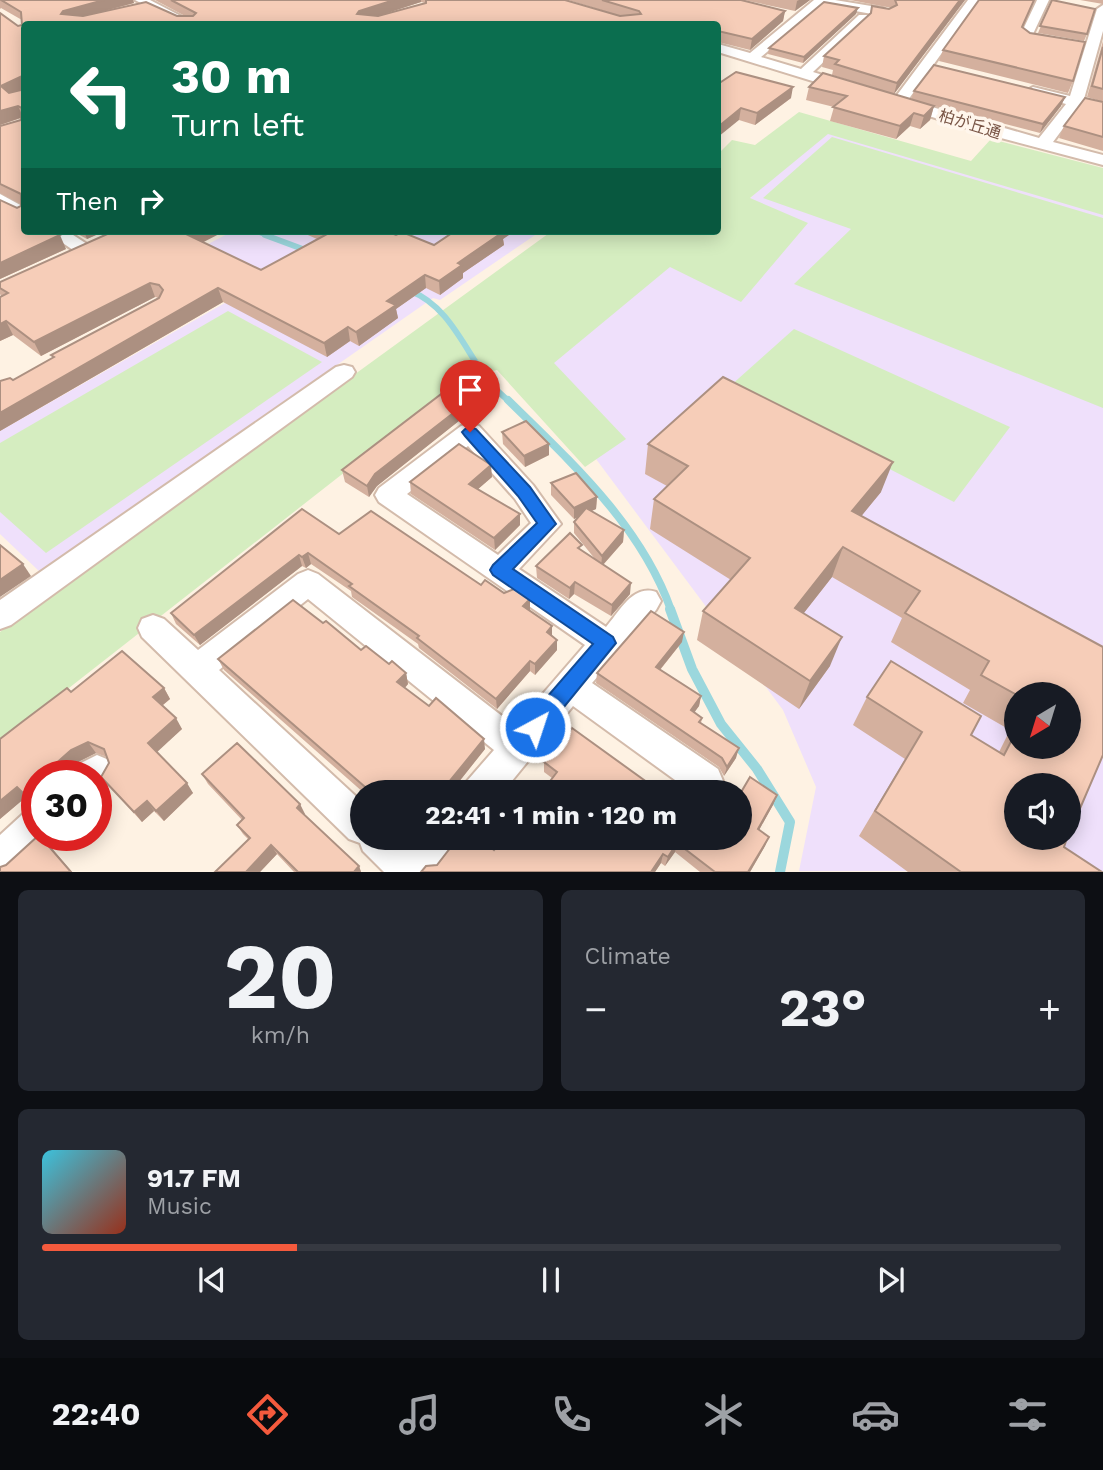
<!DOCTYPE html>
<meta charset="utf-8">
<style>
body{margin:0;font-family:"Work Sans","Noto Sans JP",sans-serif;background:#242831;color:#f1f3f6;height:100vh;display:flex;flex-direction:column;font-size:26px;white-space:nowrap}
*{box-sizing:border-box;margin:0}
p{font-size:23px;color:#9ea1a6}
.icon{flex:none;width:38px;height:38px;fill:none;stroke:currentColor;stroke-width:2;stroke-linecap:round;stroke-linejoin:round}
.map{position:relative;height:872px;overflow:hidden}
.panel{display:flex;flex-direction:column;gap:18px;padding:18px;background:#0d0f14;flex:1}
.panel>*{flex:none}
.banner{position:absolute;left:21px;top:21px;width:700px;height:214px;border-radius:7px;box-shadow:0 4px 18px #0003;background:#0b6e4f;color:#fff;overflow:hidden}
.needle{width:46px;rotate:218deg}
.fabs{position:absolute;left:1004px;top:682px;display:grid;gap:14px}
.fabs a{display:grid;place-items:center;width:77px;height:77px;border-radius:50%;background:#171b24;box-shadow:0 4px 18px #0003;font-size:35px}
.speed{position:absolute;left:21px;top:760px;display:flex;gap:14px;font-size:35px;font-weight:700;text-align:center}
.speed>*{display:grid;place-content:center;width:91px;height:91px;border-radius:50%;background:#171b24;box-shadow:0 4px 18px #0003;line-height:1}
.speed .limit{border:10px solid #d22;background:#fff;color:#111}
.pin{position:absolute;display:grid;place-items:center;width:60px;height:60px;color:#fff;margin:-72px -30px;border-radius:50% 50% 50% 0;rotate:-45deg;box-shadow:0 0 7px #0007}
.pin .icon{rotate:45deg}
.me{position:absolute;width:77px;margin:-38px;rotate:40deg;stroke-linejoin:round;filter:drop-shadow(0 0 5px #0008)}
.turn{display:flex;align-items:center;gap:24px;height:147px;padding:0 35px;font-size:32px}
.turn .icon{width:91px;height:91px;stroke-width:2.5}
.turn b{display:block;font-size:49px;line-height:60px}
.then{display:flex;align-items:center;height:66px;padding:0 35px;background:#0003;gap:14px;font-size:26px}
.big{font-size:52px;font-weight:700;line-height:1.1}
.panel .card{flex:1;display:flex;flex-direction:column;justify-content:center;gap:10px;min-width:0;padding:0 24px;border-radius:10px;background:#242831}
.panel .dial{align-items:center;gap:0}
.dial b{font-size:91px;line-height:1}
.song{display:flex;align-items:center;gap:21px}
.cover{width:84px;height:84px;border-radius:10px;background:linear-gradient(135deg,hsl(190 70% 55%),hsl(10 70% 35%))}
.played{height:7px;border-radius:4px;background:linear-gradient(90deg,#f45a3d 25%,#363941 25%)}
.keys{display:flex;justify-content:space-around;direction:ltr}
.heat{display:flex;justify-content:space-between;align-items:center;font-size:38px;direction:ltr}
.panel .tiles{flex:1;display:grid;gap:18px;grid-template-columns:1fr 1fr}
.card:last-child{grid-column:span 2}
.trip{position:absolute;left:350px;top:780px;width:402px;height:70px;border-radius:35px;background:#171b24;box-shadow:0 4px 18px #0003;font-weight:700;line-height:70px;text-align:center}
.menu{display:flex;height:112px;justify-content:space-around;align-items:center;background:#090b0e;color:#9ea1a6}
.menu .icon{width:49px;height:49px}
.menu .selected{color:#f45a3d}
.menu b{font-size:32px;color:#f1f3f6}
.map>svg:first-child{display:block}
.education{fill:#efe0fb;fill-rule:evenodd}
.green{fill:#d5edc0}
.lines{fill:none;stroke-linecap:round;stroke-linejoin:round}
.stream-far3{stroke:#9bd7dd;stroke-width:4.5}
.stream-far2{stroke:#9bd7dd;stroke-width:6}
.stream-far1{stroke:#9bd7dd;stroke-width:8}
.stream{stroke:#9bd7dd;stroke-width:10}
.minor-casing{stroke:#d3bbab;stroke-width:4}
.minor{fill:#fff;fill-rule:evenodd}
.wall{fill:#d4b09e;fill-rule:evenodd}
.shaded-wall{fill:#ac9081}
.building{fill:#f6cdb8;stroke:#ac9081;stroke-width:2;fill-rule:evenodd}
.route{fill:#1a73e8;stroke:#114b97;stroke-width:2}
.labels{text-anchor:middle;dominant-baseline:central;stroke-width:7;stroke-linejoin:round;paint-order:stroke}
.far-street-label{font-size:16px;fill:#795546;stroke:#fff6ec}
</style>
<div class="map">
<svg width="1103" height="872" viewBox="0 0 1103 872">
<rect width="100%" height="100%" fill="#fef2e3"/>
<g class="education">
<path d="M824 123 973 164 991 139 1103 171V871H799L816 787 783 710 523 361 718 231ZM1017 695H1069V747H1017ZM1017 786H1069V838H1017Z"/>
<polygon points="233,231 541,231 440,300 433,298 40,572 0,534 0,431 239,295 174,262"/>
</g>
<g class="green">
<polygon points="799,112 971,161 991,139 1103,168 1103,215 828,134 750,198 808,223 741,302 670,267 554,363 626,439 585,467 497,370 465,378 0,742 0,632 552,231 718,231 718,154 732,140 755,145"/>
<polygon points="832,137 1103,218 1103,408 794,284 851,229 763,198"/>
<polygon points="228,311 322,362 46,553 0,512 0,443"/>
<polygon points="794,329 1010,427 954,502 729,387"/>
</g>
<g class="lines">
<polyline class="stream-far3" points="255,231 270,237"/>
<g class="stream-far2">
<polyline points="265,235 308,251"/>
<path d="M410 291C448 305 464 348 487 379 493 388 502 395 510 402"/>
</g>
<path class="stream-far1" d="M508 400C571 462 641 525 671 610"/>
<polyline class="stream" points="670,609 692,669 721,724 757,769 790,822 780,872"/>
<g class="minor-casing">
<g id="minor">
<polygon points="135,0 150,0 196,24 181,24"/>
<polygon points="814,0 835,0 883,8 889,12 883,16 822,5 761,57 801,69 859,15 867,15 867,21 813,72 855,85 857,88 855,91 845,91 718,52 718,44 750,53"/>
<polygon points="968,0 980,0 908,100 1039,138 1066,104 1028,94 1026,91 1033,87 1070,96 1097,9 1103,5 1103,31 1084,99 1103,104 1103,112 1079,107 1053,142 1103,155 1103,165 986,134 894,105 892,102 894,99"/>
<polygon points="1037,0 1049,0 1033,34 1056,39 1056,45 1026,40 1020,36"/>
<polygon points="0,194 24,207 24,219 0,207"/>
<polygon points="45,231 67,231 96,250 93,254 79,254"/>
<polygon points="344,365 352,367 355,372 352,377 11,625 0,629 0,600 336,367"/>
<path d="M470 424 479 426 533 485 561 524 519 569 606 627C620 611 633 584 656 592L661 601 656 610 592 683 718 769 723 781 718 793H693L573 706 502 793H462L467 781 494 750 308 599 219 670 362 802V838H403L410 846 417 838H459L454 851 437 872H384L363 851 360 843 349 839 142 637 138 628 142 619 153 615 164 619 198 650 298 574 308 570 318 574 515 726 585 645 379 502 375 495 379 488 461 426ZM468 446 515 499 531 523 498 555 407 494Z"/>
<polygon points="97,755 109,760 114,772 109,784 96,790 96,775 76,775 81,763"/>
<polygon points="37,808 37,835 51,835 50,839 14,872 0,872 0,835 24,813"/>
</g>
</g>
<use href="#minor" class="minor"/>
</g>
<g class="wall">
<path d="M0 0H133L134 3 101 12 177 16H185L155 0H565L621 16 568 0H741L785 11 783 21 750 50 718 42V24H24V231L66 249 0 279V200L17 208 21 206V204L0 193V126L21 120V118L0 125 18 26 22 25V20L1 8 0 9ZM421 2 426 3 377 16Z"/>
<polygon points="744,0 810,0 795,11"/>
<polygon points="850,0 965,0 894,94 832,75 833,70 822,67 824,56 870,13 872,6 889,9 892,8"/>
<polygon points="1034,0 1023,28 1073,81 1068,93 939,61 943,50"/>
<polygon points="1052,0 1087,34 1084,41 1038,33"/>
<polygon points="1080,0 1103,0 1103,4"/>
<polygon points="856,14 803,63 768,54 769,48"/>
<polygon points="1103,41 1103,102 1087,97"/>
<polygon points="718,84 791,98 755,125 739,120"/>
<polygon points="809,87 934,106 930,120 920,129 910,126 896,139 830,121 834,107 806,100"/>
<polygon points="914,91 1065,97 1061,106 1040,133 911,100"/>
<polygon points="1103,102 1103,151 1059,138 1064,126"/>
<polygon points="72,231 105,231 87,239"/>
<polygon points="301,231 386,231 396,235 434,245 455,231 515,231 503,239 504,245 463,273 463,278 440,295 426,288 396,309 398,318 359,346 350,341 327,357 223,302 0,431 0,382 13,380 53,358 51,355 159,298 155,297 41,356 13,335 0,341 0,297 1,296 0,294 0,282 203,243 261,270 317,239 301,232"/>
<polygon points="489,397 377,486 369,497 345,482 342,470"/>
<polygon points="502,432 549,444 549,455 525,467 503,444"/>
<path d="M648 444 881 492 861 516 1103 647 1064 847 1102 872H908L859 836 905 759 853 725 867 697 971 735 999 752 1010 730 963 703 970 690 891 642 902 618 832 577 803 614 830 666 799 709 697 640 703 611 731 580 650 529 654 499 667 486 645 474ZM1017 695H1069L1017 747Z"/>
<polygon points="492,477 478,489 520,525 495,550 411,494 410,482"/>
<polygon points="551,483 597,497 596,509 591,511 624,530 623,542 603,565 630,594 611,616 574,594 569,599 537,578 536,566 581,551 595,559 574,533 574,522 578,517 574,519 551,495"/>
<polygon points="339,534 481,585 504,593 530,599 530,611 552,636 557,640 557,650 535,675 530,671 497,709 419,648 418,644 352,597 351,591 311,564 306,568 302,566 200,645 176,624 171,613"/>
<polygon points="323,623 361,650 406,673 408,684 405,688 485,749 450,793 364,793 224,670 218,659"/>
<polygon points="682,642 660,670 701,696 699,706 694,712 702,718 701,723 736,758 724,776 719,767 596,683 597,673"/>
<polygon points="164,688 170,699 162,706 182,729 156,752 193,793 164,821 154,811 142,822 101,777 109,763 107,757 96,753 80,761 63,775 37,775 32,803 26,797 0,819 0,739 71,692"/>
<polygon points="544,762 662,793 552,778 544,772"/>
<polygon points="202,774 300,804 304,815 359,866 361,872 294,872 277,854 260,872 215,872 248,839 243,834 237,825 242,820 208,784"/>
<polygon points="777,795 773,805 759,830 769,837 765,846 750,872 700,872 675,852 665,866 661,863 655,872 421,872 437,865 494,850 740,838"/>
</g>
<g class="shaded-wall">
<polygon points="104,0 133,0 134,3 66,21 61,14 63,11"/>
<polygon points="394,0 421,0 421,2 360,22 357,14 359,11"/>
<polygon points="799,0 810,0 795,11 797,1"/>
<polygon points="960,0 965,0 894,94 897,83"/>
<polygon points="858,8 856,14 803,63 804,57"/>
<polygon points="785,11 783,21 750,50 752,39"/>
<polygon points="20,77 24,89 6,97 1,86"/>
<polygon points="793,87 791,98 755,125 757,113"/>
<polygon points="1065,97 1061,106 1040,133 1043,124"/>
<polygon points="18,106 23,117 0,125 0,111"/>
<polygon points="934,106 930,120 920,129 924,116"/>
<polygon points="741,108 739,120 718,137 718,127"/>
<polygon points="914,113 910,126 896,139 900,126"/>
<polygon points="84,231 105,231 87,239"/>
<polygon points="196,231 225,231 192,248 188,235"/>
<polygon points="498,231 515,231 503,239 504,245 463,273 463,278 440,295 439,281 458,263"/>
<polygon points="60,235 66,249 0,279 0,263"/>
<polygon points="425,275 426,288 396,309 398,318 359,346 356,332 387,301"/>
<polygon points="150,283 155,297 41,356 34,342"/>
<polygon points="218,288 223,302 0,431 0,413"/>
<polygon points="6,321 13,335 0,341 0,324"/>
<polygon points="348,327 350,341 327,357 324,343"/>
<polygon points="488,386 489,397 377,486 369,497 367,486 375,474"/>
<polygon points="549,444 549,455 525,467 524,456"/>
<polygon points="893,462 881,492 841,541 852,511"/>
<polygon points="491,465 492,477 470,496 469,484"/>
<polygon points="597,497 596,509 574,519 574,508"/>
<polygon points="520,514 520,525 495,550 494,538"/>
<polygon points="624,530 623,542 601,567 602,556"/>
<polygon points="843,547 832,577 785,637 795,608"/>
<polygon points="308,553 311,564 306,568 302,557"/>
<polygon points="299,555 302,566 200,645 194,635"/>
<polygon points="23,564 31,576 0,597 0,580"/>
<polygon points="575,582 574,594 569,599 570,588"/>
<polygon points="631,583 630,594 611,616 612,605"/>
<polygon points="530,599 530,610 524,617 523,606"/>
<polygon points="552,626 552,637 547,632"/>
<polygon points="684,632 682,642 654,677 656,667"/>
<polygon points="842,637 830,666 799,709 810,681"/>
<polygon points="557,640 557,650 535,675 535,664"/>
<polygon points="530,661 530,671 497,709 496,699"/>
<polygon points="406,673 408,684 400,693 397,682"/>
<polygon points="164,688 170,699 159,708 153,697"/>
<polygon points="701,696 699,706 689,720 691,710"/>
<polygon points="176,718 182,729 155,754 148,743"/>
<polygon points="484,739 485,749 450,793 440,793"/>
<polygon points="88,742 96,753 80,761 63,775 43,775 71,750"/>
<polygon points="739,748 736,758 724,776 727,767"/>
<polygon points="37,781 37,799 32,803 26,797 0,819 0,801 17,787"/>
<polygon points="187,783 193,793 164,821 156,811"/>
<polygon points="777,795 773,805 754,839 758,829"/>
<polygon points="147,801 154,811 142,822 134,812"/>
<polygon points="300,804 305,814 302,817 297,808"/>
<polygon points="39,835 48,844 72,872 71,872"/>
<polygon points="769,837 765,846 750,872 748,872"/>
<polygon points="677,843 675,852 665,866 668,857"/>
<polygon points="271,845 277,854 260,872 246,872"/>
<polygon points="663,854 661,863 655,872 651,872"/>
<polygon points="359,866 361,872 354,872"/>
</g>
<g class="building">
<path d="M1 0H104L63 11 61 14 83 16 146 2 177 16H193L196 13 171 0H394L359 11 357 14 378 16 426 3V0H565L620 16 641 14 639 11 602 0H741L785 11 752 39 718 31V35V24H24V231H53L60 235 0 263V200L17 208 21 206V194L0 184V126L21 120 22 108 18 106 0 111V13L18 26 22 25 21 12ZM20 77 21 90 9 93 1 86Z"/>
<polygon points="895,0 960,0 897,83 835,64 839,60 824,56 871,13 872,6 889,9 897,5"/>
<polygon points="979,0 1034,0 1022,27 1030,33 1085,42 1073,81 943,50"/>
<polygon points="1052,0 1095,9 1087,34 1040,26"/>
<polygon points="824,2 858,8 804,57 769,48"/>
<polygon points="1103,47 1103,89 1092,86"/>
<polygon points="934,65 1065,97 1043,124 914,91"/>
<polygon points="736,72 793,87 757,113 741,108 718,127 718,84"/>
<polygon points="823,73 934,106 924,116 914,113 900,126 833,107 847,96 809,87"/>
<polygon points="1085,98 1103,102 1103,137 1064,126"/>
<polygon points="114,231 196,231 188,235 261,270 329,233 325,231 386,231 396,235 402,232 434,245 455,231 503,232 458,263 462,265 439,281 425,275 387,301 396,305 356,332 348,327 324,343 218,288 0,413 0,381 10,378 13,380 54,357 51,355 159,298 163,290 159,285 150,283 34,342 6,321 0,324 0,297 8,293 0,288 0,282"/>
<polygon points="466,375 488,386 375,474 367,486 342,470"/>
<polygon points="723,377 893,462 852,511 1103,647 1103,755 1069,834 1069,786 1017,786 1017,838 1067,838 1064,847 1102,872 961,872 875,811 922,732 867,697 891,661 981,716 971,735 1004,755 1017,730 1017,747 1069,747 1069,695 1017,695 981,675 989,661 905,613 920,591 843,547 795,608 842,637 810,681 703,611 750,558 654,499 688,466 648,444"/>
<polygon points="526,421 549,444 524,456 502,432"/>
<polygon points="459,444 491,465 469,484 520,514 494,538 410,482"/>
<polygon points="576,473 597,497 574,508 551,483"/>
<polygon points="586,508 624,530 602,556 574,522"/>
<polygon points="302,509 339,534 371,511 481,585 485,580 504,593 514,589 530,599 523,606 552,626 547,632 557,640 535,664 530,661 496,699 417,638 419,636 349,586 352,584 308,553 302,557 299,555 194,635 171,613"/>
<polygon points="570,533 582,545 578,548 631,583 612,605 575,582 570,588 536,566"/>
<polygon points="0,545 23,564 0,580"/>
<polygon points="293,600 323,623 326,621 361,650 366,646 389,664 392,661 406,673 397,682 429,706 436,698 484,739 440,793 372,793 218,659"/>
<polygon points="651,611 684,632 656,667 701,696 691,710 702,718 699,722 739,748 727,767 722,758 597,673"/>
<polygon points="122,651 164,688 153,697 176,718 148,743 187,783 156,811 147,801 134,812 101,777 109,763 104,749 88,742 71,750 43,775 37,775 37,781 23,793 17,787 0,801 0,739 22,722 67,688 71,692"/>
<polygon points="572,728 662,793 541,793 557,772 544,762"/>
<polygon points="237,743 300,804 297,808 359,866 354,872 298,872 271,845 246,872 215,872 250,838 237,825 244,818 202,774"/>
<polygon points="750,777 777,795 758,829 769,837 748,872 715,872 677,843 668,857 663,854 651,872 421,872 426,866 437,865 454,843 456,838 480,838 494,850 504,838 740,838 740,794"/>
<polygon points="39,835 71,872 0,872 0,867 6,865"/>
</g>
<polygon class="route" points="470,427 476,429 530,487 556,524 513,569 613,637 616,643 542,734 535,737 527,734 524,727 527,720 593,644 493,575 490,570 493,565 537,523 518,496 465,436 462,432 465,429"/>
<g class="labels">
<g class="far-street-label">
<text transform="translate(970 124) rotate(17)">柏が丘通</text>
</g>
</g>
</svg>
<div class="fabs">
<a><svg class="needle" viewBox="-14 -14 28 28"><path d="M0-13l5 13h-10z" fill="#e53935"/><path d="M0 13l5-13h-10z" fill="#9ea1a6"/></svg></a>
<a><svg class="icon" aria-label="sound" viewBox="0 0 24 24"><path d="M4 9h4l5-4v14l-5-4H4zM17 9q2 3 0 6"/></svg></a>
</div>
<div class="speed"><div class="limit">30</div></div>
<div class="pin" style="left:470px;top:432px;background:#d93025"><svg class="icon" aria-label="arrive" viewBox="0 0 24 24"><path d="M6 21V4h12l-3 4 3 4H6"/></svg></div>
<svg class="me" style="left:535px;top:727px" viewBox="-20 -20 40 40"><circle r="17" fill="#1a73e8" stroke="#fff" stroke-width="3"/><path d="M0-11L8 9 0 5-8 9z" fill="#fff"/></svg>
<div class="trip">22:41 · 1 min · 120 m</div>
<div class="banner">
<div class="turn"><svg class="icon" aria-label="left" viewBox="0 0 24 24"><path d="M17 20v-9H6M10 6l-5 5 5 5"/></svg><div><b>30 m</b>Turn left</div></div>
<div class="then">Then<svg class="icon" aria-label="right" viewBox="0 0 24 24"><path d="M7 20v-9h11M14 6l5 5-5 5"/></svg></div>
</div>
</div>
<section class="panel">
<div class="tiles">
<div class="card dial"><b>20</b><p>km/h</p></div>
<div class="card"><p>Climate</p>
<div class="heat"><a>−</a><b class="big">23°</b><a>+</a></div>
</div>
<div class="card">
<div class="song"><i class="cover"></i><div><b>91.7 FM</b><p>Music</p></div></div>
<div class="played"></div>
<div class="keys"><svg class="icon" aria-label="previous" viewBox="0 0 24 24"><path d="M18 5L8 12l10 7zM5 5v14"/></svg><svg class="icon" aria-label="pause" viewBox="0 0 24 24"><path d="M8 5v14M16 5v14"/></svg><svg class="icon" aria-label="next" viewBox="0 0 24 24"><path d="M6 5l10 7-10 7zM19 5v14"/></svg></div>
</div>
</div>
</section>
<nav class="menu">
<b>22:40</b>
<svg class="icon selected" aria-label="directions" viewBox="0 0 24 24"><path d="M12 3l9 9-9 9-9-9zM9 14v-3h6M13 9l2 2-2 2"/></svg>
<svg class="icon" aria-label="music" viewBox="0 0 24 24"><path d="M9 18V5l10-2v13"/><circle cx="6" cy="18" r="3"/><circle cx="16" cy="16" r="3"/></svg>
<svg class="icon" aria-label="phone" viewBox="0 0 24 24"><path d="M5 4h4l2 5-3 2q2 4 5 5l2-3 5 2v4C11 20 4 13 5 4z"/></svg>
<svg class="icon" aria-label="climate" viewBox="0 0 24 24"><path d="M12 3v18M4 7l16 10M4 17L20 7"/></svg>
<svg class="icon" aria-label="car" viewBox="0 0 24 24"><path d="M5 17H2v-5l4-1 3-4h7l3 4 3 1v5h-3M9 17h6M6 11h13"/><circle cx="7" cy="17" r="2"/><circle cx="17" cy="17" r="2"/></svg>
<svg class="icon" aria-label="filters" viewBox="0 0 24 24"><path d="M4 7h16M4 17h16"/><circle cx="9" cy="7" r="2"/><circle cx="15" cy="17" r="2"/></svg>
</nav>
